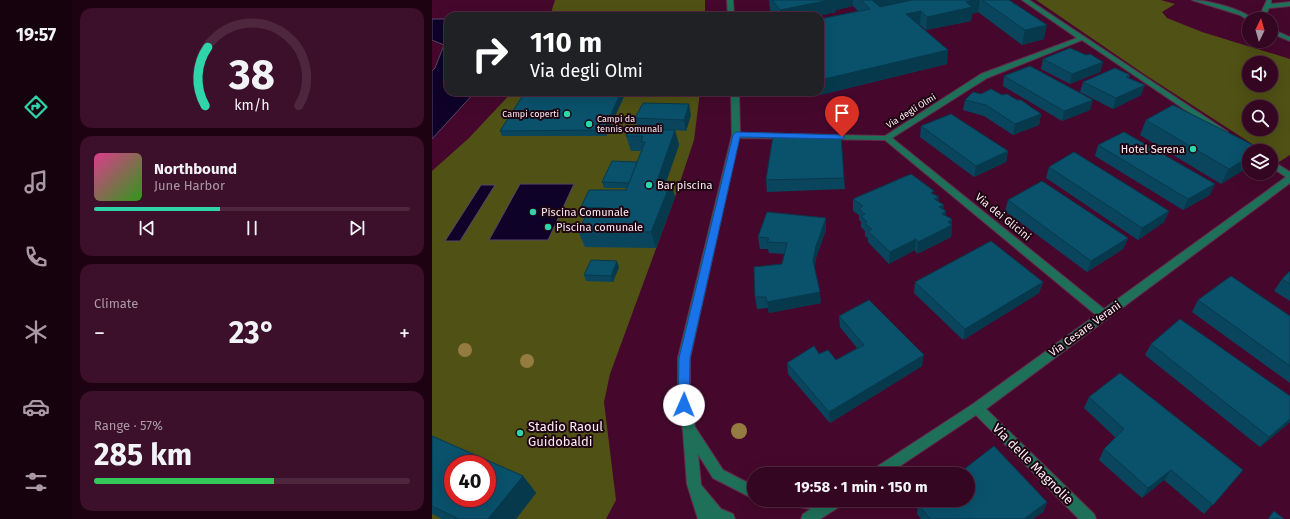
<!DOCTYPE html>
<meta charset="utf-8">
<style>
body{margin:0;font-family:"Fira Sans",sans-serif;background:#3c0f2a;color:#f1f3f6;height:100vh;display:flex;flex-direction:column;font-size:15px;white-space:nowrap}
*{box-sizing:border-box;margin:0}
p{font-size:13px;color:#a999a5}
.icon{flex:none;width:22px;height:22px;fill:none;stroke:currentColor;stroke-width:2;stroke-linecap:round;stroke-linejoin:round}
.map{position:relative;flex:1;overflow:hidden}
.side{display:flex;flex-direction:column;gap:8px;padding:8px;background:#1d0312;width:360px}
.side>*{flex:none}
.hud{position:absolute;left:12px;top:12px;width:380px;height:84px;border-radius:12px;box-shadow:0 4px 16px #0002,0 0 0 1px #4e273f;background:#202124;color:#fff;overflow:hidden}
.needle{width:26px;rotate:5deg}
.controls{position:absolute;left:810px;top:12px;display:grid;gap:8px}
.controls a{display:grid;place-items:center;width:36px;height:36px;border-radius:50%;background:#340621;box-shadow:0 4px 16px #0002,0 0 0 1px #4e273f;font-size:20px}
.speed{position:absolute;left:12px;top:455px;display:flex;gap:8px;font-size:20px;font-weight:700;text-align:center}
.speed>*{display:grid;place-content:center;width:52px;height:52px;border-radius:50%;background:#340621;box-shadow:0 4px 16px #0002,0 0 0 1px #4e273f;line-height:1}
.speed .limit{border:6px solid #d22;background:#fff;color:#111}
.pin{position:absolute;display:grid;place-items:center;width:34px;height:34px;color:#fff;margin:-41px -17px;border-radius:50% 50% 50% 0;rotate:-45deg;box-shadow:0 0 4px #0007}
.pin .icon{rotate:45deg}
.me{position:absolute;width:44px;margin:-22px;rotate:1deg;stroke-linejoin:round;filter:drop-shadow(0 0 3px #0008)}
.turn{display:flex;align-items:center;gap:14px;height:84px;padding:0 20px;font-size:18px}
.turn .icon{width:52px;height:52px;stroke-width:2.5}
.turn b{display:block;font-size:28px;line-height:34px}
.big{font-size:30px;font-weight:700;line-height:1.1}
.side .card{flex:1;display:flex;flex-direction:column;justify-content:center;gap:6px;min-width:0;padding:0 14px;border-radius:12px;background:#3c0f2a}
.side .dial{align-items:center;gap:0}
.dial svg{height:104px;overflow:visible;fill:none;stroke:#4e273f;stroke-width:7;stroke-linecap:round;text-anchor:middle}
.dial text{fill:#f1f3f6;stroke:none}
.song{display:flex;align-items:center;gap:12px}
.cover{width:48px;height:48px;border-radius:6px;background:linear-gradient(135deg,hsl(330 70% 55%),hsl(110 70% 35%))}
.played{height:4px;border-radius:2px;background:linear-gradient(90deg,#2fd4aa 40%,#4e273f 40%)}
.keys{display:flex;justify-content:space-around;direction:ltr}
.heat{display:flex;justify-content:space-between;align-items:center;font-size:22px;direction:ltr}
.charge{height:6px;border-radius:3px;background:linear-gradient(90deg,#34c759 57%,#4e273f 0)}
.trip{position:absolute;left:315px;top:467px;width:228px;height:40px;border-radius:20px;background:#340621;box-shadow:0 4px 16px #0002,0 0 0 1px #4e273f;font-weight:700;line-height:40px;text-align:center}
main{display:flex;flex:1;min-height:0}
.tab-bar{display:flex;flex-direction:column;width:72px;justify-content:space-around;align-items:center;background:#15020d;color:#a999a5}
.tab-bar .icon{width:28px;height:28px}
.tab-bar .selected{color:#2fd4aa}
.tab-bar b{font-size:18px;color:#f1f3f6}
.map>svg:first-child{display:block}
.green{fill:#4f5115;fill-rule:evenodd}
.water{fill:#0e0229;stroke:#564866}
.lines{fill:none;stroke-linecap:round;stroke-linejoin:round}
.minor-casing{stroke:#622d4c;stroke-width:2}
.minor{fill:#1f7059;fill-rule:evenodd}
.tree{fill:#947b3f}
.wall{fill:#09465d}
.shaded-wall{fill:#07394c}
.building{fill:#0a516c;stroke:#07394c;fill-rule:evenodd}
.route{fill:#1a73e8;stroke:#114b97}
.poi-dot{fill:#2fd4aa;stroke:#1d0511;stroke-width:1.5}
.labels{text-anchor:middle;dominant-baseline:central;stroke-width:4;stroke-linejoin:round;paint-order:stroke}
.far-street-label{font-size:9px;fill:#fdedf4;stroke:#1d0511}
.far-poi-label{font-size:9px;fill:#fdedf4;stroke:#1d0511;text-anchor:end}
.poi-label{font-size:11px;fill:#fdedf4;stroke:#1d0511;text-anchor:start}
.street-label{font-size:11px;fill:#fdedf4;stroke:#1d0511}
.near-poi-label{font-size:13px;fill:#fdedf4;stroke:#1d0511;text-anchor:start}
.near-street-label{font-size:13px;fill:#fdedf4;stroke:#1d0511}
</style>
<main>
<nav class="tab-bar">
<b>19:57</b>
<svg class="icon selected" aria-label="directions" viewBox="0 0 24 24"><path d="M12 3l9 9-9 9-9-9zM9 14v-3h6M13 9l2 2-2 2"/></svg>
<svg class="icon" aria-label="music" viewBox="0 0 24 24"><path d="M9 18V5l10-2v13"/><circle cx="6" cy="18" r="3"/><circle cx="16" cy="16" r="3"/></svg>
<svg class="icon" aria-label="phone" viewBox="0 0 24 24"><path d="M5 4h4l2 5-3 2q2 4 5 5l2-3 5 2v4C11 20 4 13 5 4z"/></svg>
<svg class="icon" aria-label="climate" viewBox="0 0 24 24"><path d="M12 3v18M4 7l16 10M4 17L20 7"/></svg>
<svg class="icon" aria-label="car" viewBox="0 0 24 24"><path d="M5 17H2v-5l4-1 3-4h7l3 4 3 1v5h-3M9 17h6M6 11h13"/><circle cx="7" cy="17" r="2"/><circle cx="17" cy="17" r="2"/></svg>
<svg class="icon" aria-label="filters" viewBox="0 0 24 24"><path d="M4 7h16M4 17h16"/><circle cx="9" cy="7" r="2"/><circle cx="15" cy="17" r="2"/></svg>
</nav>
<section class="side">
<div class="card dial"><svg viewBox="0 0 100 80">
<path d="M14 69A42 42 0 1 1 86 69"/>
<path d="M14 69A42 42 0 0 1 16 24" stroke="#2fd4aa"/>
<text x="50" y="56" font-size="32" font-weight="700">38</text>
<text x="50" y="72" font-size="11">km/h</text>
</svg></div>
<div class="card">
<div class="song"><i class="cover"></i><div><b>Northbound</b><p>June Harbor</p></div></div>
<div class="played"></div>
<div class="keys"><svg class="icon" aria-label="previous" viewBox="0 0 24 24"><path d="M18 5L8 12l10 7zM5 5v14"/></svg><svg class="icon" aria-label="pause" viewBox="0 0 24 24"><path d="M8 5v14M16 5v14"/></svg><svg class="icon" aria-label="next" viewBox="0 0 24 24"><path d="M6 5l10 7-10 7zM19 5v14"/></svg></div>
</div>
<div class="card"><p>Climate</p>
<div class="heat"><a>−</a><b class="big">23°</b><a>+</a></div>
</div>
<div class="card"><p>Range · 57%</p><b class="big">285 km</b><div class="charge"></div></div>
</section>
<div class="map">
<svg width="858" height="519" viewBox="0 0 858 519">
<rect width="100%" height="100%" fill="#45082c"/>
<g class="green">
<polygon points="123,0 273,0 273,16 118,16"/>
<path d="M604 0H729L743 4 730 12 735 18 770 32 858 59V155L847 162 839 156V151H831L712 74ZM817 63H839V85H817ZM817 107H839V129H817Z"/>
<path d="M80 92H268L262 140 243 197 178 374 172 402 184 500 174 519H0V171L37 138ZM21 464H55V498H21Z"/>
</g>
<g class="water">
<polygon points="0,19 16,19 16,92 43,92 0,139 0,71 3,68 12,45 0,40"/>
<polygon points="88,184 142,184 116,240 57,240"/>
<polygon points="49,185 63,185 28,241 13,241"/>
</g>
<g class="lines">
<g class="minor-casing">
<g id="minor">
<polygon points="295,0 301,0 302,16 296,16"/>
<polygon points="590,0 597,0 796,132 795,134 789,134 650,40 555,78 460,138 672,309 854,177 839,167 839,160 858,172 858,183 554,409 662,514 664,519 647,519 544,415 456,474 438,474 440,470 541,404 664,315 453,140 307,138 258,358 258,405 263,427 291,470 322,486 322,499 281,478 266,454 269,485 289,509 301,514 303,519 266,519 255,484 251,431 246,405 246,358 300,135 299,92 307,92 308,133 453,136 549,74 645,38"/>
<path d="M760 0C775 0 810 9 821 19L816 20 808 15Z"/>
<polygon points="835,0 839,0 839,4 858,2 858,6 837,8 832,19 826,19"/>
<polygon points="839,29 858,37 858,41 839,33"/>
<polygon points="354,500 412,500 410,505 388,519 369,519 371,514 379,509 356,505"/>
</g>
</g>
<use href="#minor" class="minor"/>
</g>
<g class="tree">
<circle cx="33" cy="350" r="7"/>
<circle cx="95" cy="361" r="7"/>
<circle cx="307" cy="431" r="8"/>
</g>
<g class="wall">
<polygon points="337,0 577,0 612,39 590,45 546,12 540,14 539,21 494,30 488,25 487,25 515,64 388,95 386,92 388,92 388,19 426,11 421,6 404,10 404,12 387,16 343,16 338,11"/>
<polygon points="654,55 671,62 668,72 638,84 609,69 611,59"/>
<polygon points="698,75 697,78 709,95 681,109 648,92 651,82"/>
<polygon points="572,76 658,110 630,121 571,86"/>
<polygon points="93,92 194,92 174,136 70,136 68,131"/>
<polygon points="549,94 570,95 585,100 609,114 607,125 581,135 552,116 531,110 533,100"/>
<polygon points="259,115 254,131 243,130 247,145 234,181 243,197 224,248 153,247 146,231 153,218 149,207 194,190 195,188 172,188 170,182 205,162 210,151 199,151 194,136 206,129 203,118"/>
<polygon points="714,120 829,149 828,151 817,151 789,184 708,135"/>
<polygon points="489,126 576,151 574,162 542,177 488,137"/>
<polygon points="666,145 778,195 751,210 663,156"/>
<polygon points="617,167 737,211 732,222 706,240 614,178"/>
<polygon points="412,178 413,189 335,192 334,180"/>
<polygon points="502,194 511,209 514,211 513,216 520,219 520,225 519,237 485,254 483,250 457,264 436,242 436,238 433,236 433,231 429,227 429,222 427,220 427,215 421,211 421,199"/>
<polygon points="576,200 696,238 691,249 655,272 573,211"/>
<polygon points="394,218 394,230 384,258 382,268 389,303 337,313 336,308 325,309 323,297 350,264 353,254 337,253 336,249 328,249 326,237"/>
<polygon points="187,267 181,282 154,281 152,275"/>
<polygon points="858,271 858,301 842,291 850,279"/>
<polygon points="483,282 611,282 607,293 531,340 482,293"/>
<polygon points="766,300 858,316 858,383 760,312"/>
<polygon points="407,316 490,366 398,423 356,374 355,363 387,354 404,360 425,348 408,327"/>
<polygon points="719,344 858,422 828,447 713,355"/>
<polygon points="657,397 811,470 772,514 732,480 710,498 667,460 672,449 684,438 652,408"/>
<polygon points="0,436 91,476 104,493 84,519 10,519 0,514"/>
<polygon points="615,502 611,512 601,519 489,519 485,514 486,504"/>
</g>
<g class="shaded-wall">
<polygon points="398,0 421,0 421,6 404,10 404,12 387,16 349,16 348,10"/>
<polygon points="435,0 481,0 438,9"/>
<polygon points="542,0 548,0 546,12 540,14 539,21 494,30 495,17 534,2"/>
<polygon points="489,11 488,25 474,28 474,14"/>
<polygon points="615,25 612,39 590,45 593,30"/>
<polygon points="516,50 515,64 388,95 388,80"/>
<polygon points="671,62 668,72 638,84 640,74"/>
<polygon points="713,85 709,95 681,109 684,98"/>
<polygon points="189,92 194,92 174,136 172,130"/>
<polygon points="661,100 658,110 630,121 632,111"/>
<polygon points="257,104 259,115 254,131 252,120"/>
<polygon points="609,114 607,125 581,135 583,124"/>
<polygon points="243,130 247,145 229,197 225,181"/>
<polygon points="576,151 574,162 542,177 544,166"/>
<polygon points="817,157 817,167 789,184 797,169"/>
<polygon points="239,182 243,197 224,248 219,232"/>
<polygon points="783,184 778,195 751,210 756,199"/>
<polygon points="507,197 506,208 502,199"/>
<polygon points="512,205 511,213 514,211 512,222 507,207"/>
<polygon points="737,211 732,222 706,240 710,228"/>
<polygon points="394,218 394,230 384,258 382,273 381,261 384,246"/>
<polygon points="520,219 520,226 520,225 519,237 485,254 486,242"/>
<polygon points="696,238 691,249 655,272 659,261"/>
<polygon points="484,239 483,250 457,264 458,252"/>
<polygon points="185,261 187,267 181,282 179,276"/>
<polygon points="611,282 607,293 531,340 533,329"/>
<polygon points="388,292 389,303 337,313 335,302"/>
<polygon points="492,355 490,366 398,423 397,412"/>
<polygon points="858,419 858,422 828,447 837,437"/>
<polygon points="739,470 732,480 710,498 716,488"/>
<polygon points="91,476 104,493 84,519 56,519"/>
<polygon points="615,502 611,512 601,519 592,519"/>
</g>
<g class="building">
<polygon points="340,0 398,0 348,10"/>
<polygon points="429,0 440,0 448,7 480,0 542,0 534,2 540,7 495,17 489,11 474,14 516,50 388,80 388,19 438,9"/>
<polygon points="550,0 577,0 615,25 593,30"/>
<polygon points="638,48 654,55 658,54 671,62 640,74 611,59"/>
<polygon points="598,66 661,100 632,111 572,76"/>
<polygon points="683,68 698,75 694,77 713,85 684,98 651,82"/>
<polygon points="559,89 570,95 575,94 585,100 589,100 609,114 583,124 554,105 533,100 541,92 549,94"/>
<polygon points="93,92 189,92 172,130 68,131"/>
<polygon points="211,103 257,104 252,120 203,118"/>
<polygon points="741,105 829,149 826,151 817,151 817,157 797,169 714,120"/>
<polygon points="519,114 576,151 544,166 489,126"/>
<polygon points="197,129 243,130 225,181 239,182 219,232 146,231 155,214 171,214 175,208 149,207 157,190 194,190 213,142 209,142 211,136 194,136"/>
<polygon points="692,132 783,184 756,199 666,145"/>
<polygon points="341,136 409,136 412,178 334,180"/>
<polygon points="642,152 737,211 710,228 617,167"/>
<polygon points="180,161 205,162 197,183 170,182"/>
<polygon points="479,174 502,191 499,193 507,197 502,199 512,205 507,207 514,211 510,214 520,219 516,222 520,225 486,242 484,239 458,252 436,231 440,229 433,224 435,222 429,216 433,214 427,209 431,206 421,199"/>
<polygon points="610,181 696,238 659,261 576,200"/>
<polygon points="335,212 394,218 384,246 381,261 388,292 335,302 334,297 323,297 322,267 350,264 355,243 335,242 337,238 326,237"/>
<polygon points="559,241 611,282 533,329 483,282"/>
<polygon points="159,260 185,261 179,276 152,275"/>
<polygon points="858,271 858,284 850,279"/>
<polygon points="799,276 858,316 858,366 766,300"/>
<polygon points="437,300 492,355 397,412 355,363 382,346 387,354 396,350 404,360 432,345 407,316"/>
<polygon points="748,319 858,396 858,419 837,437 719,344"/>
<polygon points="688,373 811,470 781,505 739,470 716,488 672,449 692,429 657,397"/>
<path d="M0 436 91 476 56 519H27L0 506ZM21 464H55V498H21Z"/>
<polygon points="562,446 615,502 592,519 498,519 486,504 491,500 536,500 536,474 526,474"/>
<polygon points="842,511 852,519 836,519"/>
</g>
<polygon class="route" points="304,132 410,135 413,137 410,139 308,137 258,358 257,405 256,408 252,409 248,408 246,405 247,358 301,135"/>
<g class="poi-dot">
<circle cx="135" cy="114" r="4"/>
<circle cx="157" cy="124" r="4"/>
<circle cx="761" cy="149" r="4"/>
<circle cx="217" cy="185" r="4"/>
<circle cx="101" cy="212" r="4"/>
<circle cx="116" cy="227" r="4"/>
<circle cx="88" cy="433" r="4"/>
</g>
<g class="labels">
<g class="far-street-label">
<text transform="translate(479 111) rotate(-32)">Via degli Olmi</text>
</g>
<g class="far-poi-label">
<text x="127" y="114">Campi coperti</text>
<text x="165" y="119" text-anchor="start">Campi da<tspan x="165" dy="10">tennis comunali</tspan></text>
</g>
<g class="poi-label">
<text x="753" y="149" text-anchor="end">Hotel Serena</text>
<text x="225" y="185">Bar piscina</text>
<text x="109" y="212">Piscina Comunale</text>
<text x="124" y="227">Piscina comunale</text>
</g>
<g class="street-label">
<text transform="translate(571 217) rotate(39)">Via dei Glicini</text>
<text transform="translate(653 329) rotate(-36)">Via Cesare Verani</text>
</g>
<g class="near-poi-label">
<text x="96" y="426">Stadio Raoul<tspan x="96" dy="15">Guidobaldi</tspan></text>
</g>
<g class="near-street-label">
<text transform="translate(601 464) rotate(45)">Via delle Magnolie</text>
</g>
</g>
</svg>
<div class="controls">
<a><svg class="needle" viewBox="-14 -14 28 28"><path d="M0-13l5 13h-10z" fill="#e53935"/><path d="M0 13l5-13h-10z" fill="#a999a5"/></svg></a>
<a><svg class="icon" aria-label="sound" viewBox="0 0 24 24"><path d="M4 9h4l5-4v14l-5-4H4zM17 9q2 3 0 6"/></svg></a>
<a><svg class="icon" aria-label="search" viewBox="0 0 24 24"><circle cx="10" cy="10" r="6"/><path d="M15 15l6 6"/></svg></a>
<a><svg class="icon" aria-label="layers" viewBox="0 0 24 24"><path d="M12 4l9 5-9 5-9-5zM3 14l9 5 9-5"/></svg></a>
</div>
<div class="speed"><div class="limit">40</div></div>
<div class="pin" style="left:410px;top:137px;background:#d93025"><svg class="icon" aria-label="arrive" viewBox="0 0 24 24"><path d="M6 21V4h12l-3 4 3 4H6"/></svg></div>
<svg class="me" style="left:252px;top:405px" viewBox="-20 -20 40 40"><circle r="19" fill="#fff"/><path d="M0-13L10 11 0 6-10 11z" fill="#1a73e8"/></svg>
<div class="trip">19:58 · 1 min · 150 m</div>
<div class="hud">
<div class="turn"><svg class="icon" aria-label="right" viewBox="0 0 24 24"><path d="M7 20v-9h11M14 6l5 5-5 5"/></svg><div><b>110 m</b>Via degli Olmi</div></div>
</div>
</div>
</main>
